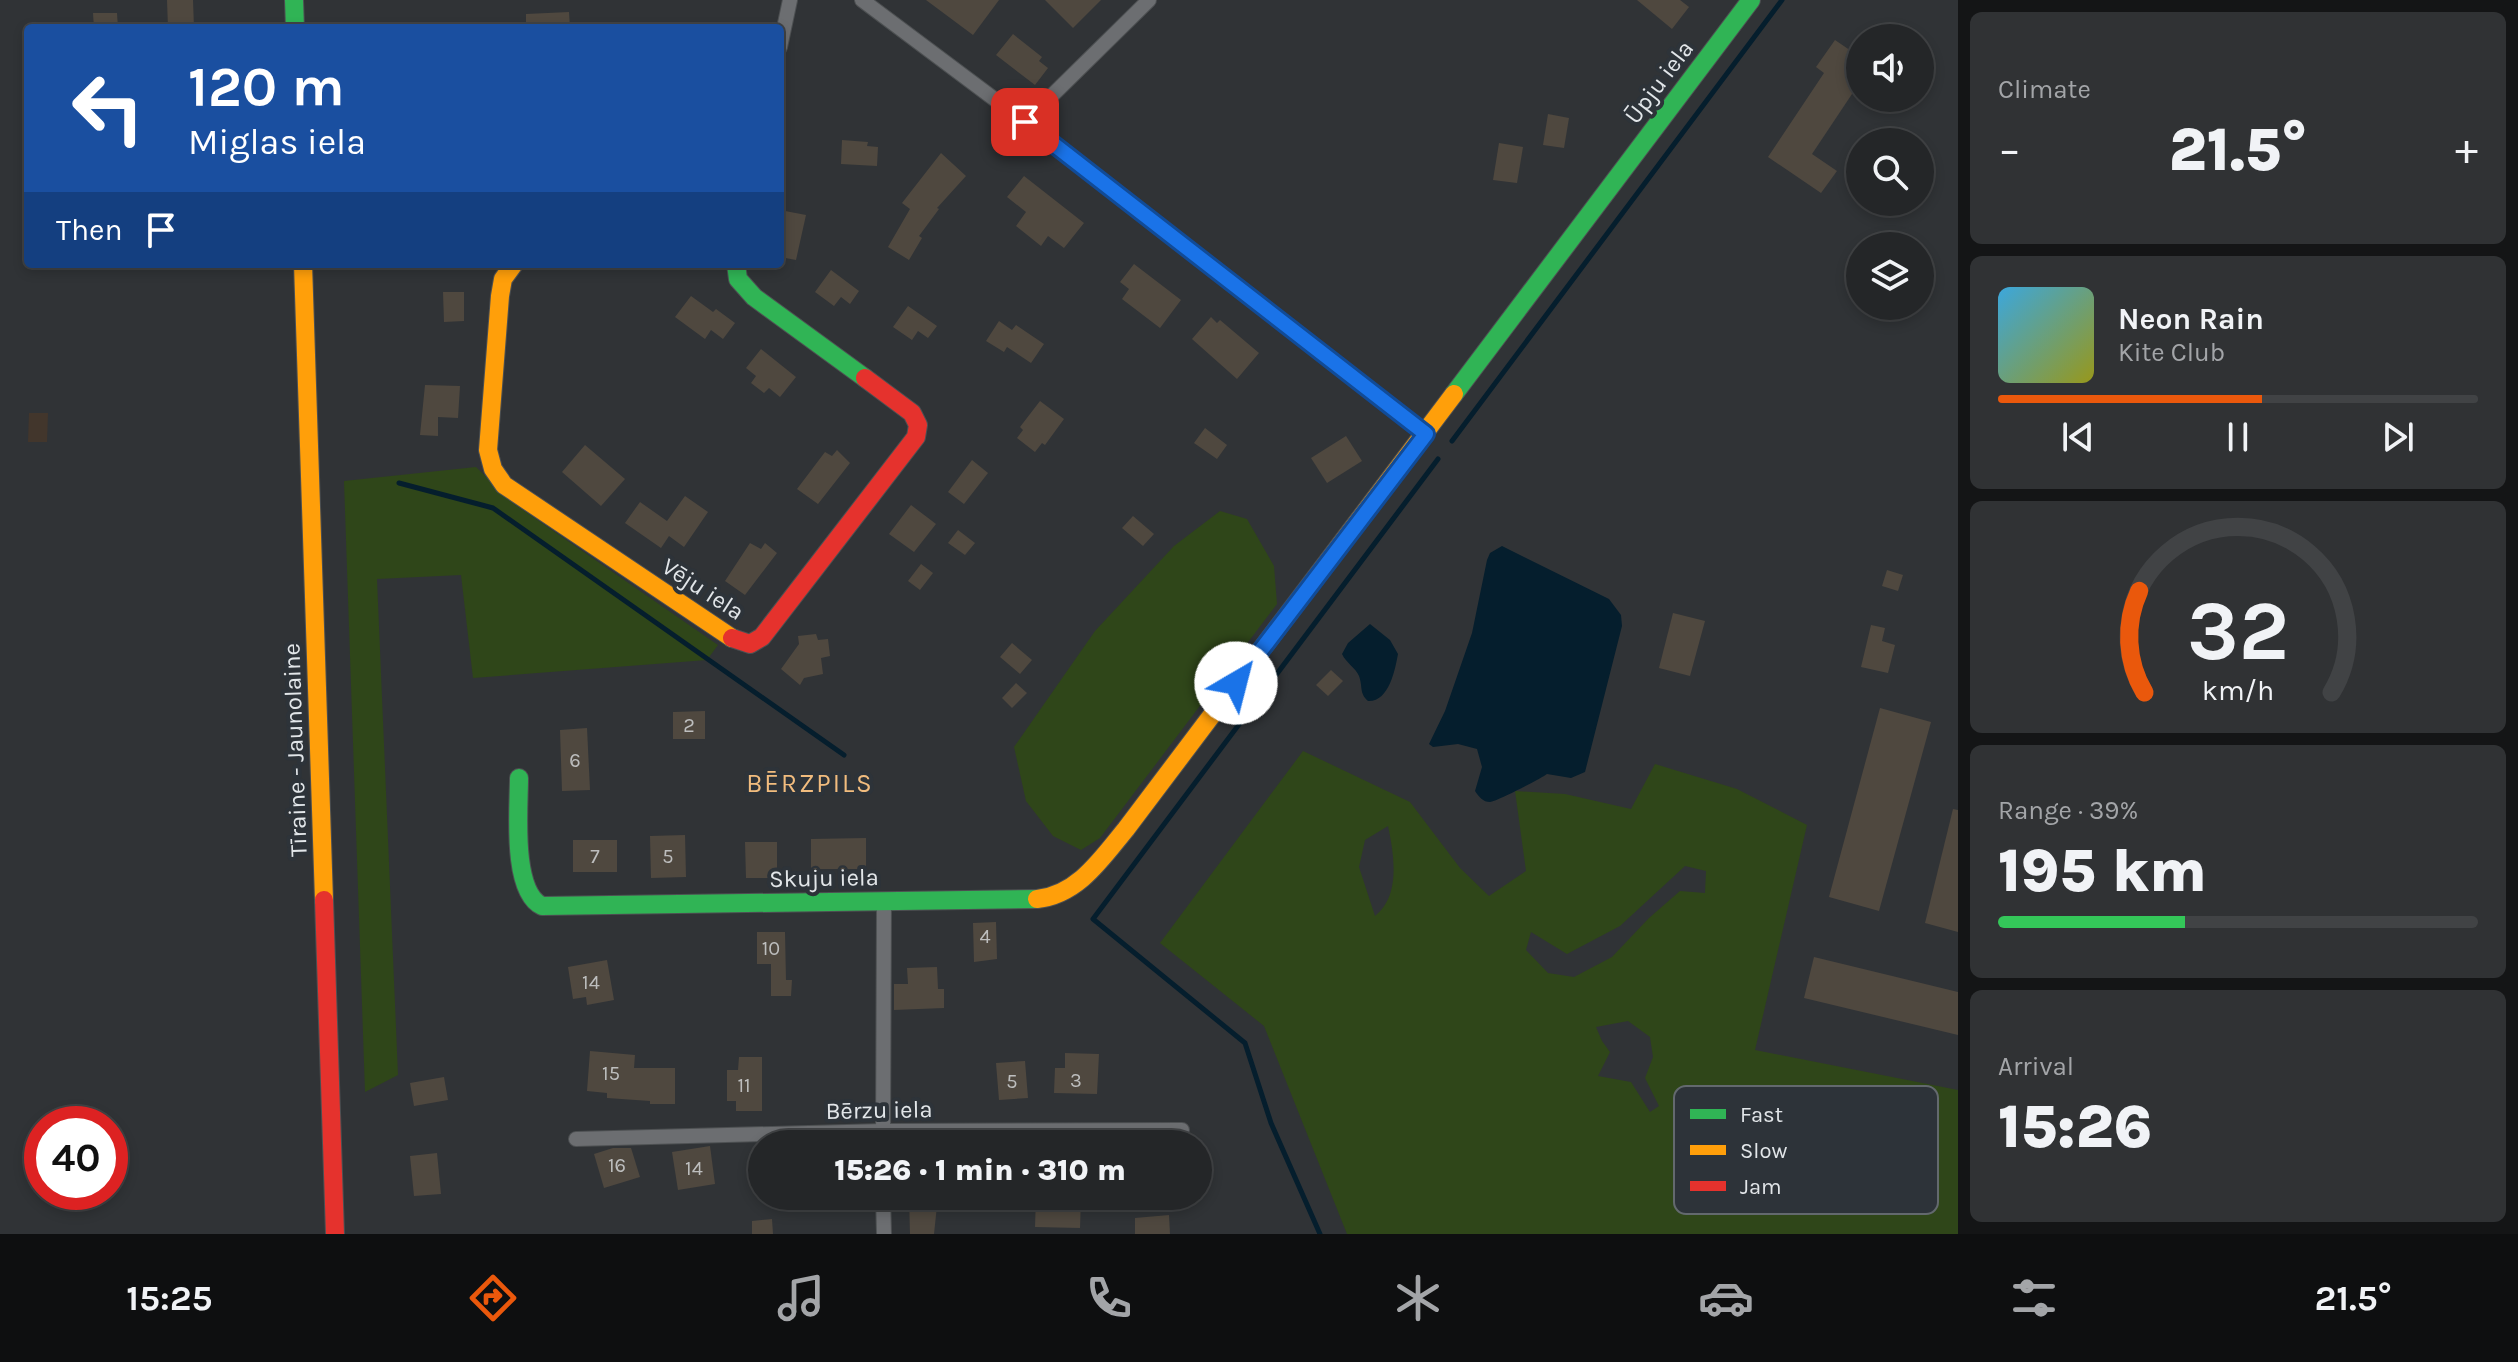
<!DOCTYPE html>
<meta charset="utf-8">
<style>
body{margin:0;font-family:Karla,sans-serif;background:#303234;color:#f1f3f6;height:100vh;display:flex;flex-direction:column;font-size:30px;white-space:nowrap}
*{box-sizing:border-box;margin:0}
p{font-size:26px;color:#a3a5a8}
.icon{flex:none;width:44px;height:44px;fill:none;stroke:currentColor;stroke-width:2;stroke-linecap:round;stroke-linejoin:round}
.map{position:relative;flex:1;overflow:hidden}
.side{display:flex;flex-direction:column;gap:12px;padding:12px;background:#141516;width:560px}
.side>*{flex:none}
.hud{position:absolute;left:24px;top:24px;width:760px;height:244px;border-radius:8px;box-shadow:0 4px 12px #0003,0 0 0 2px #414345;background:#1a4fa0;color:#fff;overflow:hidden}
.buttons{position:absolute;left:1846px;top:24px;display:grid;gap:16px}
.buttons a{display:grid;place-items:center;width:88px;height:88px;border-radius:50%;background:#242628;box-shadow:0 4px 12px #0003,0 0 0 2px #414345;font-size:40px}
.speed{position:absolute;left:24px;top:1106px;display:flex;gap:16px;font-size:40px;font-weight:700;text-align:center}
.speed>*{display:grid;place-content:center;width:104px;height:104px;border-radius:50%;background:#242628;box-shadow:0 4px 12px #0003,0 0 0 2px #414345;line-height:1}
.speed .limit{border:12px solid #d22;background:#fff;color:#111}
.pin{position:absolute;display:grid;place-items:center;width:68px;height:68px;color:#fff;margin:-34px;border-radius:16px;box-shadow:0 4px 12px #0006}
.me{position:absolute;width:88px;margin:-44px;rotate:37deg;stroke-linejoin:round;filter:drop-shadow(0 0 6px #0008)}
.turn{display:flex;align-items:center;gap:28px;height:168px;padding:0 32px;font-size:36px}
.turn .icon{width:104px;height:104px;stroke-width:2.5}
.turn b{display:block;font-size:56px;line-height:68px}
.then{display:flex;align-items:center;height:76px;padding:0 32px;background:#0003;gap:16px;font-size:30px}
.big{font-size:60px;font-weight:800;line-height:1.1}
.side .widget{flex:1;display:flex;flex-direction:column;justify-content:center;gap:12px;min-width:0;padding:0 28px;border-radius:12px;background:#303234}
.side .dial{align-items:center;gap:0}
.dial svg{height:208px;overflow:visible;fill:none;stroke:#414345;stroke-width:7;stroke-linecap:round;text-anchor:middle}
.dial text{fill:#f1f3f6;stroke:none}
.song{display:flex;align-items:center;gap:24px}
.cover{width:96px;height:96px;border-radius:12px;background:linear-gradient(135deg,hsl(200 70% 55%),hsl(60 70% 35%))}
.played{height:8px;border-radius:4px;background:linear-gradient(90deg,#ea580c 55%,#414345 55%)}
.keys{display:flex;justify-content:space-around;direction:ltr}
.heat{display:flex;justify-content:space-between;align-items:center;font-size:44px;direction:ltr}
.charge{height:12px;border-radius:6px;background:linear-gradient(90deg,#34c759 39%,#414345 0)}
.trip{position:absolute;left:748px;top:1130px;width:464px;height:80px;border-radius:40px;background:#242628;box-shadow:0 4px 12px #0003,0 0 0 2px #414345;font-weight:800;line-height:80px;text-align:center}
.dock{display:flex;height:128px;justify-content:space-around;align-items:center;background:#0e0f10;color:#a3a5a8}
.dock .icon{width:56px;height:56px}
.dock .current{color:#ea580c}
.dock b{font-size:36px;color:#f1f3f6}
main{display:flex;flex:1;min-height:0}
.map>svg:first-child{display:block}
.industrial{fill:#42362c}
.green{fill:#2f4619;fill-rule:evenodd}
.water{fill:#051e2d}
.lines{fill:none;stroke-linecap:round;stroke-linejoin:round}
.stream{stroke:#051e2d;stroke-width:5}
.building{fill:#4f483f}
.street-casing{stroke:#4d5052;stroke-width:16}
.fast-casing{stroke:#4d5052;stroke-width:20}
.slow-casing{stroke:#4d5052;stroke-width:20}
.jam-casing{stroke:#4d5052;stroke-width:20}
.street{stroke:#6c6e71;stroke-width:14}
.fast{stroke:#30b455;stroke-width:18}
.slow{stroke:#ff9f0a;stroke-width:18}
.jam{stroke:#e5322d;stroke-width:18}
.route-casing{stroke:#114b97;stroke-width:20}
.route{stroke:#1a73e8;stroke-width:14}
.labels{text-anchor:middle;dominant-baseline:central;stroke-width:8;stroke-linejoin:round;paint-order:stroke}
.number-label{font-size:20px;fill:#bdbebe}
.street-label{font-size:24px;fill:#e2e6e9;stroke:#2d3339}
.neighbourhood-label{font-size:26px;letter-spacing:2px;fill:#f1bc7e;stroke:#2d3339}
.key{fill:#2d3339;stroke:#63696e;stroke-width:2}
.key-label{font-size:22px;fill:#e2e6e9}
</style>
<main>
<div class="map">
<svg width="1958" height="1234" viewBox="0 0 1958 1234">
<rect width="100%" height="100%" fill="#303336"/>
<polygon class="industrial" points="29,413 48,413 47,442 28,442"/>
<g class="green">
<polygon points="476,467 513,503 718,645 707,660 473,678 461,575 377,579 398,1075 365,1092 344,481"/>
<polygon points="1220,511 1247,519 1274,566 1277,604 1100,838 1081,850 1053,836 1026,801 1014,747 1095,631 1174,546"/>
<path d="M1303 751 1410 802 1460 868 1489 896 1526 871 1515 791 1565 794 1631 809 1655 764 1737 789 1807 825 1755 1050 1958 1090V1234H1347L1264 1026 1160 943ZM1388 826C1394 854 1401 896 1375 916L1359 867 1365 840ZM1685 866 1706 871 1705 893 1680 891 1649 918 1612 957 1574 977 1548 973 1526 950 1531 932 1567 954 1620 926ZM1628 1021 1650 1037 1653 1057 1645 1078 1659 1106 1650 1112 1631 1082 1598 1076 1610 1052 1602 1041 1596 1027Z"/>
</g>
<g class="water">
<path d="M1502 546 1609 599 1621 615 1622 626 1585 772 1571 778 1547 774C1542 778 1494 803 1490 802 1483 802 1479 797 1475 791L1482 767 1477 749 1458 744 1433 747 1429 744 1445 711 1472 633 1487 560 1490 553Z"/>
<path d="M1370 624 1390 640 1398 654C1395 670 1389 702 1368 701 1359 693 1363 687 1359 676 1356 668 1346 663 1342 654L1348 643Z"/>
</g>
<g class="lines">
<g class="stream">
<polyline points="1452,441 1782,0"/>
<polyline points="399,483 493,508 844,755"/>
<polyline points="1320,1234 1271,1123 1245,1043 1093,919 1438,459"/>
</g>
</g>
<g class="building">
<polygon points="167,0 193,0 194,28 168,28"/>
<polygon points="926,0 999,0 973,35"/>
<polygon points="1045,0 1101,0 1073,28"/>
<polygon points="1637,0 1680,0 1689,7 1672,29"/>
<polygon points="569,12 570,28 526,28 526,14"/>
<polygon points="93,13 117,13 118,28 94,28"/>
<polygon points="1013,34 1042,57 1039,61 1048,68 1035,85 996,55"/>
<polygon points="1835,40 1860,57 1860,82 1812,154 1837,171 1821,193 1768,157 1824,73 1816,67"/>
<polygon points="1548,114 1569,118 1564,148 1543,145"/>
<polygon points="842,140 868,142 867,146 878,147 877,166 841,164"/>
<polygon points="1499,143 1523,147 1517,183 1493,180"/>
<polygon points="941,153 966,176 937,208 939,209 919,236 922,238 909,260 888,247 910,209 902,203"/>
<polygon points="1024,176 1084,223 1064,248 1048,236 1041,246 1016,226 1026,212 1007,197"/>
<polygon points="780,210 806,215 796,260 780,257"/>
<polygon points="1134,264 1181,300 1160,328 1122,299 1129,289 1120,282"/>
<polygon points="831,270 859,291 850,304 841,297 834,306 815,292"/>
<polygon points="443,292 464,292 464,321 444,322"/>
<polygon points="691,296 713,312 716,309 735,323 723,339 711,330 705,339 675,317"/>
<polygon points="908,306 937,326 928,338 918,331 912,340 893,327"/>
<polygon points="1211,317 1217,323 1220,320 1259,353 1237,379 1192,339"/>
<polygon points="999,321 1012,330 1016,325 1044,344 1031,363 1007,347 1004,352 986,341"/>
<polygon points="761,349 796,377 780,397 769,388 764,393 751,383 756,376 746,368"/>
<polygon points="425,385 460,386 458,418 438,417 438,436 420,435"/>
<polygon points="1040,401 1064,419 1045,445 1042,443 1035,452 1017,438 1023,430 1020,427"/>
<polygon points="1205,428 1227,445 1217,459 1194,443"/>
<polygon points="1346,436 1362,461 1327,483 1311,458"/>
<polygon points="585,445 625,479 601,506 562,472"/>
<polygon points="837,450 850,463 818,504 797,489 825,452 832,456"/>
<polygon points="972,460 988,473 964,504 948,492"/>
<polygon points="685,496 708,512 684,547 669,536 661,548 625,523 640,502 667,521"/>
<polygon points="911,505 936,524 914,552 889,534"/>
<polygon points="1133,516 1154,534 1143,546 1122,528"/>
<polygon points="958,530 975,543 965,555 948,543"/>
<polygon points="750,543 761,549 765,543 777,553 745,595 725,581"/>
<polygon points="921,564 933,573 920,590 908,581"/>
<polygon points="1887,570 1903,575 1898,591 1882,586"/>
<polygon points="1673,613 1705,621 1690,676 1659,668"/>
<polygon points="1871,625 1885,628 1882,641 1895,645 1888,673 1861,667"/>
<polygon points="816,634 818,640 828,639 830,656 821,658 823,674 804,678 800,685 781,669 799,644 798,636"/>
<polygon points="1012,643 1032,660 1020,674 1000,657"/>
<polygon points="1331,670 1343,681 1328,696 1316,685"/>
<polygon points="1016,683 1027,693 1012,708 1002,698"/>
<polygon points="1880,708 1931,722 1879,911 1829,897"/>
<polygon points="705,711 705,739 673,739 673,712"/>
<polygon points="587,728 590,790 562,791 560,730"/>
<polygon points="1953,809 1958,810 1958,932 1925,923"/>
<polygon points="685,835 686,877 651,878 650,836"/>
<polygon points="866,838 866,869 811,869 811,839"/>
<rect x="573" y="840" width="44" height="32"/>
<polygon points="745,842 777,842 777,878 746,878"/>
<polygon points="996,922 997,959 974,962 973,923"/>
<polygon points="757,932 785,932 786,980 792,980 791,996 771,996 771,964 757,964"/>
<polygon points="1814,957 1958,992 1958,1035 1804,998"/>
<polygon points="607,960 614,1000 587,1005 586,997 573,999 568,967"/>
<polygon points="937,967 938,989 944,989 944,1008 894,1010 894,984 908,984 907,968"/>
<polygon points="590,1051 635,1055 634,1068 675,1068 675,1104 650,1104 650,1101 607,1098 607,1093 587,1091"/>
<polygon points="1065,1053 1099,1054 1097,1094 1054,1093 1055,1068 1065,1068"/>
<polygon points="739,1057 762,1057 762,1111 736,1111 736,1101 727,1101 727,1070 738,1070"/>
<polygon points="1025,1061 1028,1098 999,1100 996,1063"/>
<polygon points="444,1077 448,1100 414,1106 410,1083"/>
<polygon points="710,1146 715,1184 678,1190 672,1152"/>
<polygon points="613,1148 631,1148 640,1177 604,1188 594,1154"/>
<polygon points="437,1153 441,1194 414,1196 410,1156"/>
<polygon points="909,1196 938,1196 934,1234 910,1234"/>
<polygon points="1036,1196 1081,1196 1080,1228 1035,1227"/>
<polygon points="1169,1215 1170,1234 1135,1234 1135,1218"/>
<polygon points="772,1219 773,1234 752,1234 752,1221"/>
</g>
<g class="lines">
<g class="street-casing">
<g id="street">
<polyline points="862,0 1025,122 1426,434"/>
<polyline points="780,47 790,0"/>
<polyline points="1025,122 1149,0"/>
<polyline points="576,1139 883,1131 1182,1130"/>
<polyline points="883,1144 884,900"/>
<polyline points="883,1196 884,1234"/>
</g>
</g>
<g class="fast-casing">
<g id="fast">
<polyline points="294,0 295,28"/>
<polyline points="736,264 738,279 754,297 865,378"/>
<polyline points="1454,394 1751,0"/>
<path d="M519 778C519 808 511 891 542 906L1037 899"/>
</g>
</g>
<g class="slow-casing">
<g id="slow">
<polyline points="303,264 324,900"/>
<polyline points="514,264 503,279 500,296 488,450 493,469 504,485 732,638"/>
<path d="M1037 899C1078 895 1102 858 1126 829L1454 394"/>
</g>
</g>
<g class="jam-casing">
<g id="jam">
<polyline points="732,638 750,644 762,637 916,437 918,425 912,413 865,378"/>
<polyline points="324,900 335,1234"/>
</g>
</g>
<use href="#street" class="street"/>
<use href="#fast" class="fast"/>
<use href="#slow" class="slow"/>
<use href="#jam" class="jam"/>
</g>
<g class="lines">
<g class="route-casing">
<polyline id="route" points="1025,122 1426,434 1236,683"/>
</g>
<use href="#route" class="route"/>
</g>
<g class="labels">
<g class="number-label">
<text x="689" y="725">2</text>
<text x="575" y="760">6</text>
<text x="595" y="856">7</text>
<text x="668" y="856">5</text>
<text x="985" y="936">4</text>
<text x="771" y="948">10</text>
<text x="591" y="982">14</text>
<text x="611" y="1073">15</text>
<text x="1076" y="1080">3</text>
<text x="1012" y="1081">5</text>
<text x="744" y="1085">11</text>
<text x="617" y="1165">16</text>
<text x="694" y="1168">14</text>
</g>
<g class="street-label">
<text transform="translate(1659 82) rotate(-53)">Ūpju iela</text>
<text transform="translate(703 589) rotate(33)">Vēju iela</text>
<text transform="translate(295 750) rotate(-92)">Tīraine - Jaunolaine</text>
<text transform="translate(824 878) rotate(-1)">Skuju iela</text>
<text transform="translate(879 1110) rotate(-1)">Bērzu iela</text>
</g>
<g class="neighbourhood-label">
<text x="810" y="783">BĒRZPILS</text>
</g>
</g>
<rect x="1674" y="1086" width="264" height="128" rx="12" class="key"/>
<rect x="1690" y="1109" width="36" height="10" fill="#30b455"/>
<rect x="1690" y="1145" width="36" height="10" fill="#ff9f0a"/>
<rect x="1690" y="1181" width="36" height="10" fill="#e5322d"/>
<g class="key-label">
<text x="1740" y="1122">Fast</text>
<text x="1740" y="1158">Slow</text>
<text x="1740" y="1194">Jam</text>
</g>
</svg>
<div class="buttons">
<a><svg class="icon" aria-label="sound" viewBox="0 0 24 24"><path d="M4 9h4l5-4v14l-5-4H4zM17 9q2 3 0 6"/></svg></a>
<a><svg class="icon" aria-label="search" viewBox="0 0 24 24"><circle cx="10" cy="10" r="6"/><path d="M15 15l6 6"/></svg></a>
<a><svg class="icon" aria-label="layers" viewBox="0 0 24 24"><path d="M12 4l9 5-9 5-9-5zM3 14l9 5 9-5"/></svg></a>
</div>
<div class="speed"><div class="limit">40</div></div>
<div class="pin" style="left:1025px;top:122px;background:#d93025"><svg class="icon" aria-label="arrive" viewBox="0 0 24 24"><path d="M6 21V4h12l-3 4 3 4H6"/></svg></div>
<svg class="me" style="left:1236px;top:683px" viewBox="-20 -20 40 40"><circle r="19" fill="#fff"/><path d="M0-13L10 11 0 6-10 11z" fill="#1a73e8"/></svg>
<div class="trip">15:26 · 1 min · 310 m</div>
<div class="hud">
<div class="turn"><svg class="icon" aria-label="left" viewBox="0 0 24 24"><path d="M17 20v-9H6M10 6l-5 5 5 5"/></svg><div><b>120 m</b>Miglas iela</div></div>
<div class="then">Then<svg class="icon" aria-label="arrive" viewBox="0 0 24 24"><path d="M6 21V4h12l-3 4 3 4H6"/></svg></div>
</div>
</div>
<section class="side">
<div class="widget"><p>Climate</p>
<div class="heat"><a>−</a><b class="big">21.5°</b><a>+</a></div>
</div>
<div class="widget">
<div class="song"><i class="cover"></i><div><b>Neon Rain</b><p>Kite Club</p></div></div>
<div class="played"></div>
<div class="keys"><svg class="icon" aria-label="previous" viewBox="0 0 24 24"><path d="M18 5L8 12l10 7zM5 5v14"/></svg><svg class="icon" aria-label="pause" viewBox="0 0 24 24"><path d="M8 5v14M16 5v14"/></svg><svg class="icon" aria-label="next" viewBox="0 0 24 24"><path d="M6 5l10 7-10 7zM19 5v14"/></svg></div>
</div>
<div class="widget dial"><svg viewBox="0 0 100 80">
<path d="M14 69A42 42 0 1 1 86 69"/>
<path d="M14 69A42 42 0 0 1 12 30" stroke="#ea580c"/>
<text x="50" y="56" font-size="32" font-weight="700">32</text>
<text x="50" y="72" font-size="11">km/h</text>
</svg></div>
<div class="widget"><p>Range · 39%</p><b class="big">195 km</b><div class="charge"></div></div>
<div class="widget"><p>Arrival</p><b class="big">15:26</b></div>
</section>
</main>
<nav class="dock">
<b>15:25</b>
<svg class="icon current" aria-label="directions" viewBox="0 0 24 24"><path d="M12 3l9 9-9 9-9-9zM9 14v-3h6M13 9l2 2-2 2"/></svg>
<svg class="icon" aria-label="music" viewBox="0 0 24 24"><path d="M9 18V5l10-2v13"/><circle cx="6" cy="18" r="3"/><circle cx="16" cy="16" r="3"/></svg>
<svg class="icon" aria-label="phone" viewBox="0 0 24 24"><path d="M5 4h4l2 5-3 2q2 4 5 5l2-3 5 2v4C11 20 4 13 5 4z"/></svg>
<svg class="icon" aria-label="climate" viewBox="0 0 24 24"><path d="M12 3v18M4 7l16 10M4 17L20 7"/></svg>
<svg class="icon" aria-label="car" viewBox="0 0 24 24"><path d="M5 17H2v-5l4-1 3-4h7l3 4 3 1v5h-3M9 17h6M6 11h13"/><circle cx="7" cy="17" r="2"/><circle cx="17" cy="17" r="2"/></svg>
<svg class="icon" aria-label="filters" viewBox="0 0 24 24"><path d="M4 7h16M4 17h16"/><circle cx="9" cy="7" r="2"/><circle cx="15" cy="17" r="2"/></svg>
<b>21.5°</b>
</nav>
